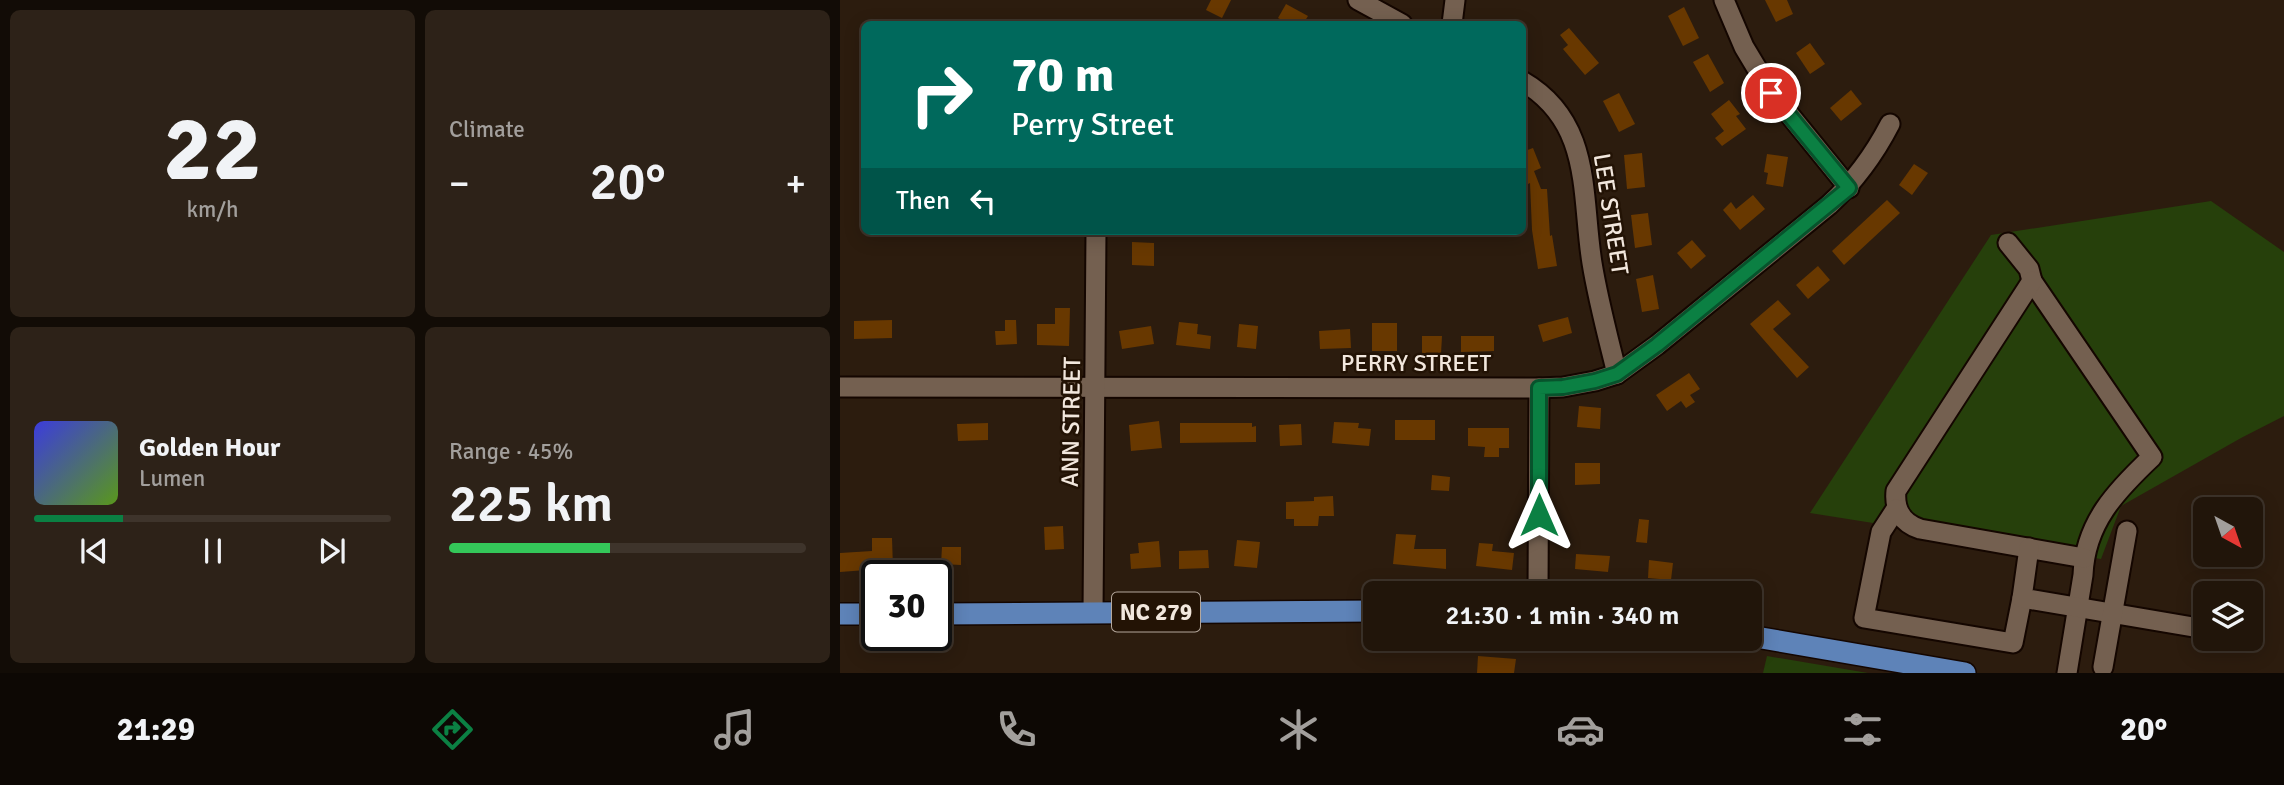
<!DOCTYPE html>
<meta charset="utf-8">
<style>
body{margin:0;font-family:Signika,sans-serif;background:#2d2218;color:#f1f3f6;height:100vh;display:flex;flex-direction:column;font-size:26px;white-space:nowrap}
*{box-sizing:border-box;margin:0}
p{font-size:23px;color:#a29f9c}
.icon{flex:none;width:38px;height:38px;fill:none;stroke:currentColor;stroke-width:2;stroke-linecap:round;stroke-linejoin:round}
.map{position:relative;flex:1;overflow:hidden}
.sheet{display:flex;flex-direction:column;gap:10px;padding:10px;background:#120c06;width:840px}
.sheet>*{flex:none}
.hud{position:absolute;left:21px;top:21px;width:665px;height:214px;border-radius:10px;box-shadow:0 4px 18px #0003,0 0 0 2px #3e342b;background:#00695c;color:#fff;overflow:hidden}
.needle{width:46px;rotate:140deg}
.fabs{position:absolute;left:1353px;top:497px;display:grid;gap:14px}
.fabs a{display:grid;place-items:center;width:70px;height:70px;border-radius:10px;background:#21150a;box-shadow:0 4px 18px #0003,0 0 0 2px #3e342b;font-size:35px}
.speed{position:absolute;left:21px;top:560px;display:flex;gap:14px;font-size:35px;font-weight:700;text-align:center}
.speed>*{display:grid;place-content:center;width:91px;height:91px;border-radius:50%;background:#21150a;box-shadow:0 4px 18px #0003,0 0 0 2px #3e342b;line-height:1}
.speed .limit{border:4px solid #111;border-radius:10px;background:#fff;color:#111}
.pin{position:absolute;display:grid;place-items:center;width:60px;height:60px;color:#fff;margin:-30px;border:4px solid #fff;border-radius:50%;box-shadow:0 2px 7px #0007}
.me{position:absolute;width:77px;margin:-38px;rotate:0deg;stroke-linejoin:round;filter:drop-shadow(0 0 5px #0008)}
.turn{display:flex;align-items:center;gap:24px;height:147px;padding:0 35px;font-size:32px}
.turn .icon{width:91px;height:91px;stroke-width:2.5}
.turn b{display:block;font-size:49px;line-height:60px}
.then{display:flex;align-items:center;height:66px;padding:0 35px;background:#0003;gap:14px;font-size:26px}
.big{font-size:52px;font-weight:600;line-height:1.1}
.sheet .widget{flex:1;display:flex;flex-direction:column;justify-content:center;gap:10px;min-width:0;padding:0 24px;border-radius:10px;background:#2d2218}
.sheet .dial{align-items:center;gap:0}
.dial b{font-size:91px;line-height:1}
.song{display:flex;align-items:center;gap:21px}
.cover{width:84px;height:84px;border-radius:10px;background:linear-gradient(135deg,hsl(240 70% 55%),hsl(90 70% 35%))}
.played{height:7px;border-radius:4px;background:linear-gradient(90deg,#0b8043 25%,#3e342b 25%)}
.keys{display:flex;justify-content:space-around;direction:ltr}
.heat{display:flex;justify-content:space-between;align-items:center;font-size:38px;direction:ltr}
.charge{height:10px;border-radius:5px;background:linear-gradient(90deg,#34c759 45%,#3e342b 0)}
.sheet .tiles{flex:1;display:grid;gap:10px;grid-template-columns:repeat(2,1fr)}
.trip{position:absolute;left:523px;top:581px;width:399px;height:70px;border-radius:10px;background:#21150a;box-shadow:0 4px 18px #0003,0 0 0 2px #3e342b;font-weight:600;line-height:70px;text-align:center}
.dock{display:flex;height:112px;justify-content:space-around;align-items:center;background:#0d0804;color:#a29f9c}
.dock .icon{width:49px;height:49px}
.dock .active{color:#0b8043}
.dock b{font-size:32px;color:#f1f3f6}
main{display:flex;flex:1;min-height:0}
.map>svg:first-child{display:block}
.green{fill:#26400b}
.building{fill:#683800}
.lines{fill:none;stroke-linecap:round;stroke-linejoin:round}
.minor-casing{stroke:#140600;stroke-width:23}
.major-casing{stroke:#140600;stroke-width:24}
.minor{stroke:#746050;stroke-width:19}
.major{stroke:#5e83b8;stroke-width:21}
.route-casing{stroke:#07532c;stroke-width:18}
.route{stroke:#0b8043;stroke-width:12}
.labels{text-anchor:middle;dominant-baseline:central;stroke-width:5;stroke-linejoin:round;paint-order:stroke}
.shield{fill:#231305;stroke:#b4a79c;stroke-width:2}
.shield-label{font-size:23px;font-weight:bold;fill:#f2e7dd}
.street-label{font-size:24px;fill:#f2e7dd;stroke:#231305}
</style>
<main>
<section class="sheet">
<div class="tiles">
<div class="widget dial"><b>22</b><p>km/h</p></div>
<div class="widget"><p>Climate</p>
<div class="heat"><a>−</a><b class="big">20°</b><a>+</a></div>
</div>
<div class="widget">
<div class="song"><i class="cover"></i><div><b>Golden Hour</b><p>Lumen</p></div></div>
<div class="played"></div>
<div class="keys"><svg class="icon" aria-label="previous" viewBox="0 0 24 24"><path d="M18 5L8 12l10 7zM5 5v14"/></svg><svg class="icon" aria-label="pause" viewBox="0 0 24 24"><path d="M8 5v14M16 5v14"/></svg><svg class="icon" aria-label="next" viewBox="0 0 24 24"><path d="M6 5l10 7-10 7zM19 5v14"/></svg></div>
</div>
<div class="widget"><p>Range · 45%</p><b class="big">225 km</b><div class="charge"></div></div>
</div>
</section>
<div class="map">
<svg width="1444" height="673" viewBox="0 0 1444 673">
<rect width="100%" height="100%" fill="#2c1c0e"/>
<g class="green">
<polygon points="1371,201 1444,252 1444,416 1401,438 1281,506 1261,559 970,513 1151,235"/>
<polygon points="927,656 1028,673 923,673"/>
</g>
<g class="building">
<polygon points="371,0 391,0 382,18 366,10"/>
<polygon points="925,0 947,0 953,14 936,22"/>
<polygon points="446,4 468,16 463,24 449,24 438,18"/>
<polygon points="844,7 859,38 843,46 828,16"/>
<polygon points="729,28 759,63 745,75 723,49 728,45 720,35"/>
<polygon points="970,43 985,64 970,74 956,53"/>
<polygon points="868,54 884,83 870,92 853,62"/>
<polygon points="1011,90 1022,104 1001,121 990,108"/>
<polygon points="779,93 795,124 779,132 763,101"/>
<polygon points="889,100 900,114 896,116 906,129 882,146 875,138 884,131 871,114"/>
<polygon points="693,148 701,168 694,171 701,189 707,189 710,236 712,235 717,266 698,269 692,230 690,183 686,185 682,177 682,152"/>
<polygon points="802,153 805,187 787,189 784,155"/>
<polygon points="927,154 948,157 943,187 926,184 928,173 924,172"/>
<polygon points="1074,164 1088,173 1072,195 1059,185"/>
<polygon points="913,195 925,209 900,230 883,210 891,202 896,209"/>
<polygon points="1047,200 1060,213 1004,265 992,251"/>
<polygon points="808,213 812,245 795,248 791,215"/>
<polygon points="852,240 866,256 851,269 837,253"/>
<polygon points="292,242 314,243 314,266 292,265"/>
<polygon points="978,266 990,280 968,299 956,285"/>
<polygon points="813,275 819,309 802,312 796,279"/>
<polygon points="938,300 951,314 933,329 969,367 957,378 910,324"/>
<polygon points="215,308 230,308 229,346 197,345 197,324 215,324"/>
<polygon points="728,317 732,333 703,342 698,325"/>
<polygon points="52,320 52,338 14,339 14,321"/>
<polygon points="165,320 176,320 177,344 156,345 155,331 165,331"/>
<polygon points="339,322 358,324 357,334 371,336 370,349 336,345"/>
<rect x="532" y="323" width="25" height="28"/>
<polygon points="399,324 418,326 416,349 397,347"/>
<polygon points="311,326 314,344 282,349 279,331"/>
<polygon points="510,329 511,348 480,349 479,331"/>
<polygon points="582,336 602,336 601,354 582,353"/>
<polygon points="621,336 654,336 654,351 621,352"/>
<polygon points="849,373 860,389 850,395 855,402 846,408 841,401 827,411 816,395"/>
<polygon points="739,406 761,408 760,429 737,427"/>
<rect x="555" y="420" width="40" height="20"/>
<polygon points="319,421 322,448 291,451 289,425"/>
<polygon points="494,422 519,423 518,428 531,429 529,446 492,443"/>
<polygon points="148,423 148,440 118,441 117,424"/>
<polygon points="340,423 412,423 412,427 416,426 416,442 340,443"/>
<polygon points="461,424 462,445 440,446 439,425"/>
<polygon points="628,428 669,428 669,448 659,448 659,457 644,457 645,447 628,446"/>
<polygon points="735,463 760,463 760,484 735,485"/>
<polygon points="592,475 610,477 609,491 591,490"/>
<polygon points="493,496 494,516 479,516 478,526 454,526 454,519 446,519 446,502 474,501 474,497"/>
<polygon points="799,519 809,520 807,543 796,542"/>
<polygon points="223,526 224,549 205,550 204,527"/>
<polygon points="556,534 576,535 574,549 606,549 606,569 553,564"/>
<polygon points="32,538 52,538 53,568 0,572 0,553 32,551"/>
<polygon points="397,540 420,542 417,568 394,566"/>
<polygon points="319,541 321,567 291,569 290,554 299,553 298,543"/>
<polygon points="639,543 653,544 652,551 674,553 672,570 636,566"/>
<polygon points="102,547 121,547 121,565 101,564"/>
<polygon points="368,550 369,568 339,569 339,551"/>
<polygon points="736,554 770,556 768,572 735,569"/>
<polygon points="809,560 833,563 831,580 808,578"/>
<polygon points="638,656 676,659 674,673 637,673"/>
</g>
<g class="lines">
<g class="minor-casing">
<g id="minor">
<polyline points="518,0 562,24"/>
<polyline points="884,0 904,47 931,92 1009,188"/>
<polyline points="612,24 615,0"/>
<path d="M682 81C753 122 741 195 752 263 758 300 768 337 777 374"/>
<path d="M1168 243 1189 269 1192 281 1312 457C1276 491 1245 523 1243 575L1227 673"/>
<path d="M1192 281 1056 491C1054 510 1062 523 1080 529L1244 558"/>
<path d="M0 387 699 388 723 387 755 381 777 374 817 345 989 205C1015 181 1034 155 1050 124"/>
<polyline points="1056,509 1041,532 1024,618 1173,643 1182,598"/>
<polyline points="1189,548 1182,598 1365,629"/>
<polyline points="698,593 699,388"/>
<polyline points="253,613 256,231"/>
<polyline points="1263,667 1287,531"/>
</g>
</g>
<g class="major-casing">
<g id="major">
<polyline points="0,614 37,614"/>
<polyline points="96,614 536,611"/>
<polyline points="910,636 1125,673"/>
</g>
</g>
<use href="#minor" class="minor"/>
<use href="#major" class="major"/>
</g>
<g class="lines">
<g class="route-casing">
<polyline id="route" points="699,515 699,388 723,387 755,381 777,374 817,345 1009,188 931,93"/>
</g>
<use href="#route" class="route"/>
</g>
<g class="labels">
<rect class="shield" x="272" y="592.5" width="88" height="39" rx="5"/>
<g class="shield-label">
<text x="316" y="612">NC 279</text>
</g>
<g class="street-label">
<text transform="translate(771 214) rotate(81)">LEE STREET</text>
<text x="576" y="363">PERRY STREET</text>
<text transform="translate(231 422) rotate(-89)">ANN STREET</text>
</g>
</g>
</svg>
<div class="fabs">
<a><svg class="needle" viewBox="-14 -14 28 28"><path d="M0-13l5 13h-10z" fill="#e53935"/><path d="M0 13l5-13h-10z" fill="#a29f9c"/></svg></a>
<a><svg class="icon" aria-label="layers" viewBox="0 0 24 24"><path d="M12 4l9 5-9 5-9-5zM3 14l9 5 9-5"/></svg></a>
</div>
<div class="speed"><div class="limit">30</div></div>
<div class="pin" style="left:931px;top:93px;background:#d93025"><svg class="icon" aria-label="arrive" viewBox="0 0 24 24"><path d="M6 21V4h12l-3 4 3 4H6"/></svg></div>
<svg class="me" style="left:699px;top:515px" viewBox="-20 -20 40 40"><path d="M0-17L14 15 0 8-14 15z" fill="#0b8043" stroke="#fff" stroke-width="4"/></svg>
<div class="trip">21:30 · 1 min · 340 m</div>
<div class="hud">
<div class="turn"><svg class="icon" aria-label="right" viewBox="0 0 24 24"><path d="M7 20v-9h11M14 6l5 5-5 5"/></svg><div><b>70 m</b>Perry Street</div></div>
<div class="then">Then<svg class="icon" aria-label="left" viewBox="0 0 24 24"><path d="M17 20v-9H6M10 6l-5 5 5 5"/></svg></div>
</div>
</div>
</main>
<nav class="dock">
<b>21:29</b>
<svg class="icon active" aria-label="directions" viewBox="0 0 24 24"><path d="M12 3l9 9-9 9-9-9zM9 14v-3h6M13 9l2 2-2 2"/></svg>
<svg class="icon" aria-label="music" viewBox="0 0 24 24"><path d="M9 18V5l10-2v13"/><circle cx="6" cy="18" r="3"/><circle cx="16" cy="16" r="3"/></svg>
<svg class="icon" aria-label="phone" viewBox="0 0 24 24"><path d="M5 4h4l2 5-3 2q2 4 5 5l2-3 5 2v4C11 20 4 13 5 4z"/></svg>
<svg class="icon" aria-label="climate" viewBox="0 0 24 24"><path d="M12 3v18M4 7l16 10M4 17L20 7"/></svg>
<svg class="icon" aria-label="car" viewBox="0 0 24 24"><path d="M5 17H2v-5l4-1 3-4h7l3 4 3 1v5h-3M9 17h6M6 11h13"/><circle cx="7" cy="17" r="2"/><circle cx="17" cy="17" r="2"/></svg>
<svg class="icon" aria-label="filters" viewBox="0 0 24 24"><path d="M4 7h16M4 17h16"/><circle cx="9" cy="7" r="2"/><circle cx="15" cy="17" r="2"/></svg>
<b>20°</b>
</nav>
